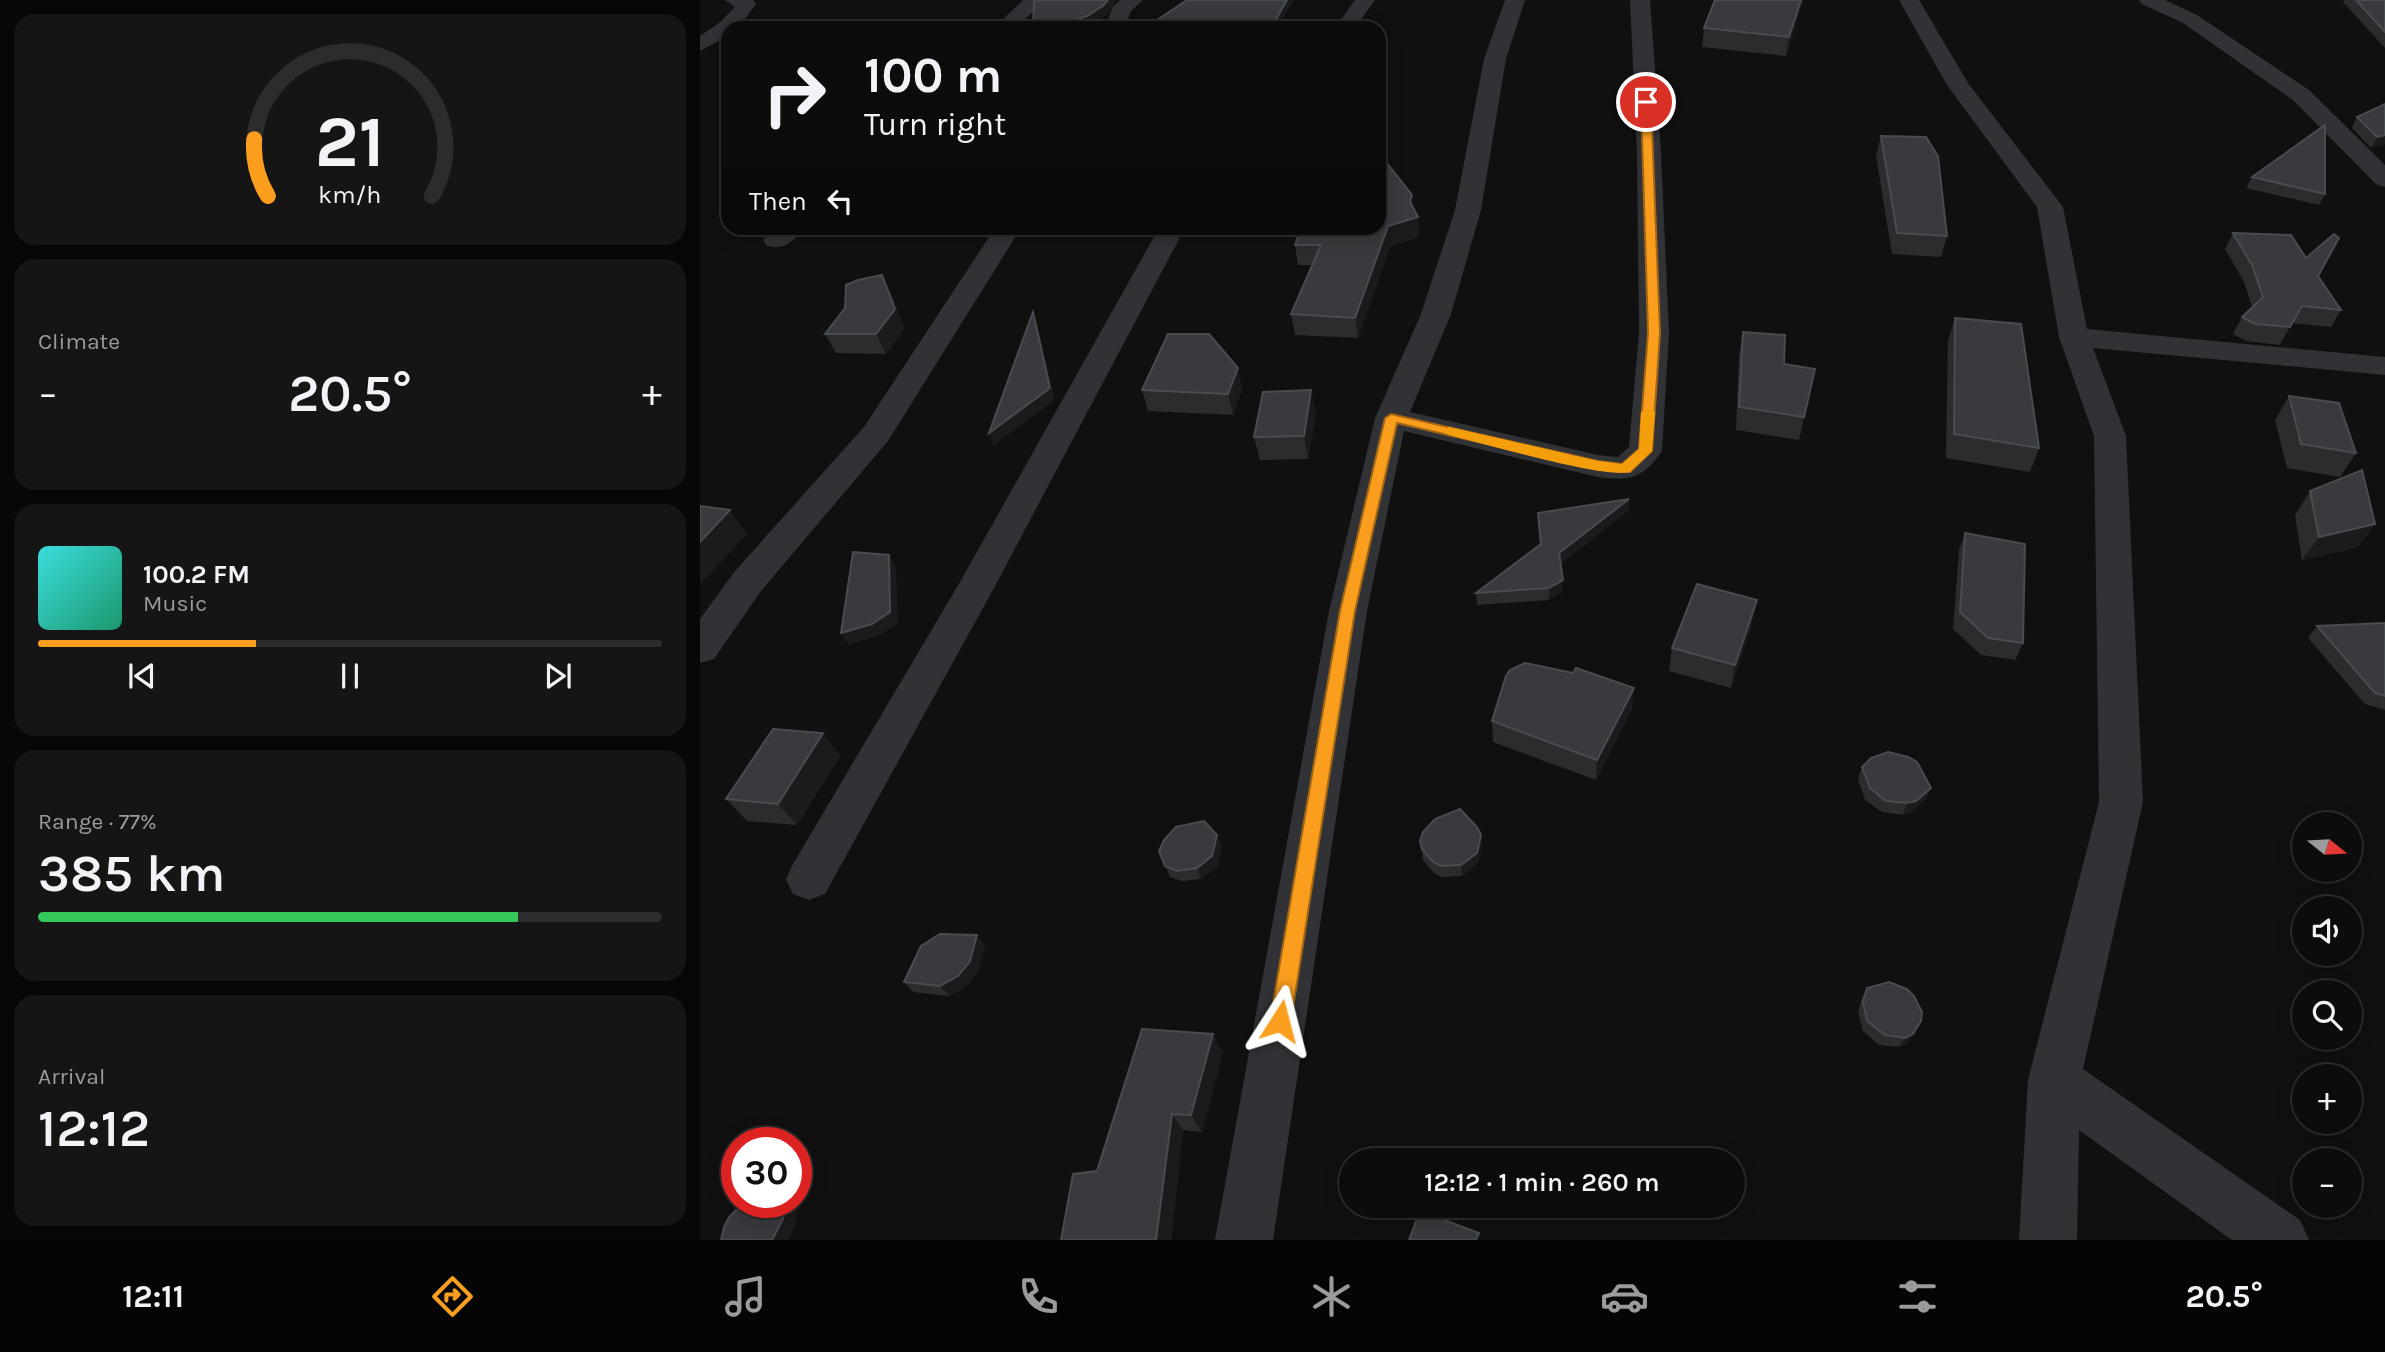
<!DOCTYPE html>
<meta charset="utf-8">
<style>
body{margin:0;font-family:Karla,sans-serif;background:#151516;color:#f1f3f6;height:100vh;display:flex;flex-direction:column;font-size:26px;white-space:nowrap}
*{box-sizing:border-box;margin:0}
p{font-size:23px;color:#9a9b9d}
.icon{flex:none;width:38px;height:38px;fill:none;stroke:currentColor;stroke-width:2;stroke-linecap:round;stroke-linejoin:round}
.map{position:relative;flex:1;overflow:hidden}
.drawer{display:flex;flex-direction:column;gap:14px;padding:14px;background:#070707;width:700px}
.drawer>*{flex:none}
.banner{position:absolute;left:21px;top:21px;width:665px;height:214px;border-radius:21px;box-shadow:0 4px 18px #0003,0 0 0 2px #2c2c2e;background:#0c0c0d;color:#f1f3f6;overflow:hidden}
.needle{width:46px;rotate:108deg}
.fabs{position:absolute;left:1592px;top:812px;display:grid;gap:14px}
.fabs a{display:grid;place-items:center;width:70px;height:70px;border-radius:50%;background:#0c0c0d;box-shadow:0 4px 18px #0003,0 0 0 2px #2c2c2e;font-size:35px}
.speed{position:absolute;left:21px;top:1127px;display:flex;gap:14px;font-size:35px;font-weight:700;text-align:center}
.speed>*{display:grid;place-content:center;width:91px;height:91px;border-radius:50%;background:#0c0c0d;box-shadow:0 4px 18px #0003,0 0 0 2px #2c2c2e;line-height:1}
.speed .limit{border:10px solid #d22;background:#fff;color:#111}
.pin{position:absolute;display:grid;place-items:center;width:60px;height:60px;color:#fff;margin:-30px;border:4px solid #fff;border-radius:50%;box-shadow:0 2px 7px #0007}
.me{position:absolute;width:77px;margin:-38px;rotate:9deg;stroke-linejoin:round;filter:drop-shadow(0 0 5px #0008)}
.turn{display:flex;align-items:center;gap:24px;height:147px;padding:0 28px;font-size:32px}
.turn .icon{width:91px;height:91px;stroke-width:2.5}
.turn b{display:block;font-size:49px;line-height:60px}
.then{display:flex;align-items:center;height:66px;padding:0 28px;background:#0003;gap:14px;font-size:26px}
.big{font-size:52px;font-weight:600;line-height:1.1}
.drawer .tile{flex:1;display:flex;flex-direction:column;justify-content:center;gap:10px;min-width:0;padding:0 24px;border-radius:21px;background:#151516}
.drawer .dial{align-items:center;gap:0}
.dial svg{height:182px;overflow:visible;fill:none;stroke:#2c2c2e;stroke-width:7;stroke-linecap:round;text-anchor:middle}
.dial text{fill:#f1f3f6;stroke:none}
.song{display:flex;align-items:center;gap:21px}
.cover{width:84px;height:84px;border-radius:10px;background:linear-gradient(135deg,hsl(180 70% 55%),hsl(160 70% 35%))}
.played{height:7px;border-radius:4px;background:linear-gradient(90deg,#fb9e1e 35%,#2c2c2e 35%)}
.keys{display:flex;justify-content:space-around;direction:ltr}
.heat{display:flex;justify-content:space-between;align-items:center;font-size:38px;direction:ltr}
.charge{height:10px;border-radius:5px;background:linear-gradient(90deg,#34c759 77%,#2c2c2e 0)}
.trip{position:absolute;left:639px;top:1148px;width:406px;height:70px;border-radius:35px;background:#0c0c0d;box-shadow:0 4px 18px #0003,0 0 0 2px #2c2c2e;font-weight:600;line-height:70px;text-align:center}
.tabs{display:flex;height:112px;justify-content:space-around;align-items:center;background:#050505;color:#9a9b9d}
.tabs .icon{width:49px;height:49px}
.tabs .selected{color:#fb9e1e}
.tabs b{font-size:32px;color:#f1f3f6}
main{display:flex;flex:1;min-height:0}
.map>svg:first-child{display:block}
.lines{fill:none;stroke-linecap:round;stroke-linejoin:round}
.minor{fill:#313236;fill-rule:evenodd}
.wall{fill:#2c2c2f}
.shaded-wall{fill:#1b1b1d}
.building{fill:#383a3d;stroke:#484b50;stroke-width:2}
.route{fill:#fb9e1e;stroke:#a36714;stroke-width:2}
.slow{fill:#f59e0b}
</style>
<main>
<section class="drawer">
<div class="tile dial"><svg viewBox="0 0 100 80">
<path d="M14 69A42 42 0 1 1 86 69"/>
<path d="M14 69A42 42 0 0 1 8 44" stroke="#fb9e1e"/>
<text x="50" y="56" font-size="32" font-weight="700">21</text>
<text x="50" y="72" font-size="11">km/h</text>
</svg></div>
<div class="tile"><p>Climate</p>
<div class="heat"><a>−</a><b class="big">20.5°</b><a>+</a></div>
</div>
<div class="tile">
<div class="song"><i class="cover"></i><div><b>100.2 FM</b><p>Music</p></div></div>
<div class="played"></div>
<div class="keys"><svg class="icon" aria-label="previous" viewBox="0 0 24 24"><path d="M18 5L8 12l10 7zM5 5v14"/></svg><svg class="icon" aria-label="pause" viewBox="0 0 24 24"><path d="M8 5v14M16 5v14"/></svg><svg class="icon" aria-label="next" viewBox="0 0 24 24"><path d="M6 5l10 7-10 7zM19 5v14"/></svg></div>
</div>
<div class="tile"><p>Range · 77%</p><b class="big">385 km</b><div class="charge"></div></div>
<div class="tile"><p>Arrival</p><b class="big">12:12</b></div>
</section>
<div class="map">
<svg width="1685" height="1240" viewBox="0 0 1685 1240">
<rect width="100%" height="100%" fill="#101011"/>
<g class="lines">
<g class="minor">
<polygon points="25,0 53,0 56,4 38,28 28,28 28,36 0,51 0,36 19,23 35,7"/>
<polygon points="323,0 345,0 316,28 294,28"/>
<polygon points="420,0 443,0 431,11 425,28 405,28 412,8"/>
<polygon points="655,0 675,0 655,28 635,28"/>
<path d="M805 0H825L806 59 781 210 751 314 710 412 898 455 918 457 929 447 939 333 937 153 930 0H950L961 153 969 333 962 451C943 479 929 481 898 477L704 431 667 611 573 1240H515L629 611 675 418 721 314 755 210 784 59Z"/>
<polygon points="1199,0 1219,0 1268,83 1363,207 1387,329 1685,357 1685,375 1393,348 1426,436 1443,802 1383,1069 1600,1220 1609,1240 1532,1240 1379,1130 1377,1240 1319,1240 1328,1080 1399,802 1394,436 1359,337 1337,207 1247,85"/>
<polygon points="1439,0 1465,0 1497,15 1609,90 1685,165 1685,187 1676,184 1593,100 1483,23 1442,4"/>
<path d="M75 228H103C94 242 84 250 67 246L63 240Z"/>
<polygon points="295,228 321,228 188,441 61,591 14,659 0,663 0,619 35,571 164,427"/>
<polygon points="459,228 485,228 294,588 125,894 109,900 93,894 86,879 93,864 260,582"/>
</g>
</g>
<g class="wall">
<polygon points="1015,0 1103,0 1086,56 1002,47 1004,28"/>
<polygon points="1644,0 1685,0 1685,48 1643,2"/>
<polygon points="1657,117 1685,144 1671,148 1652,128"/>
<polygon points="1181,136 1247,236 1241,257 1192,254 1176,156"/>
<polygon points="1552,177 1625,194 1619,205 1546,188"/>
<polygon points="712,195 713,207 718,217 719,237 690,246 658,338 595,335 591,314 613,265 598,265 595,245"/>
<polygon points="1533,233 1606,258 1641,310 1631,327 1592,323 1580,345 1546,341 1533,334 1542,317 1552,307 1544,282 1525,249"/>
<polygon points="191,294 204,328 186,354 136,353 125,334"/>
<polygon points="1255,318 1339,448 1330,472 1246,458 1248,341"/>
<polygon points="1043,332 1084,364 1115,369 1099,440 1036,430 1039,355"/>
<polygon points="542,389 533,415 448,411 442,390"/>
<polygon points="1589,396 1656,453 1640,477 1587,468 1575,420"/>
<polygon points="616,414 608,459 560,460 554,437"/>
<polygon points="1610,491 1675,524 1658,547 1602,560 1595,515"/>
<polygon points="929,499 928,511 860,564 862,592 849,600 777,605 776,593 840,545 838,526 838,513"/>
<polygon points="1265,533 1323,643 1315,660 1281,655 1253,629 1259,550"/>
<polygon points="1052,623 1031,688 969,671 972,648"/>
<polygon points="1685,623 1685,710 1665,704 1608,638 1617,626"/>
<polygon points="873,673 932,709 896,780 793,742 792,721"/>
<polygon points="123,733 140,756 97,825 47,821 26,799"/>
<polygon points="1162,767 1226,799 1211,812 1203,815 1182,812 1165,800 1158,779"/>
<polygon points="517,835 522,846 517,867 501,879 482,881 470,877 459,851"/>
<polygon points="720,841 782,846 777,864 762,876 742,877 734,873 723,860"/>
<polygon points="285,945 278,971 266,986 249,996 213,992 204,982"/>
<polygon points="1189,982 1208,1043 1199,1047 1179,1045 1163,1031 1158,1012 1162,998 1167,988"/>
<polygon points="523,1052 502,1132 483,1130 471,1240 361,1240 397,1171"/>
</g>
<g class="shaded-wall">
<polygon points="408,0 417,0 407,15 389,26 385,28 350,28"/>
<polygon points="587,0 594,0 578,28 571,28"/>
<polygon points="1101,0 1103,0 1086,56 1089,37"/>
<polygon points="1685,135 1685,144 1671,148 1677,137"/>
<polygon points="712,195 713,215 718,217 719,237 690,246 658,338 655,318 688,226 710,202"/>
<polygon points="182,275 191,294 204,328 186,354 176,334"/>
<polygon points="333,312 337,323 355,400 294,445 289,433"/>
<polygon points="538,368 542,389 533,415 528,394"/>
<polygon points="611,390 616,414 608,459 604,436"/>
<polygon points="929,499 928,511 859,566 859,553"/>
<polygon points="30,510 47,534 0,585 0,542"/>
<polygon points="1675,524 1658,547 1602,560 1619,537"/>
<polygon points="189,555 196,567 198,624 180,635 149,645 141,633"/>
<polygon points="863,580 862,592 849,600 849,588"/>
<polygon points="1057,600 1052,623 1031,688 1035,665"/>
<polygon points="934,688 932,709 896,780 897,760"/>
<polygon points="123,733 140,756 97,825 78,804"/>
<polygon points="1231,788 1226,799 1211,812 1203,815 1207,803"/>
<polygon points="517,835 522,846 517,867 501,879 497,868"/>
<polygon points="781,835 782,846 777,864 762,876 761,865"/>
<polygon points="277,935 285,945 278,971 266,986 249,996 240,986"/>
<polygon points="513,1034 523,1052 502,1132 491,1115"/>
<polygon points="1213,1034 1208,1043 1199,1047 1205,1038"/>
<polygon points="472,1114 483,1130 471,1240 456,1240"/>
<polygon points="96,1197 99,1199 95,1226 88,1240 72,1240 85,1202 96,1202"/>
</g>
<g class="building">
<polygon points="335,0 408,0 404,5 387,16 350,28 333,28 334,2"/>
<polygon points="487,0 587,0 571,28 445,28"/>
<polygon points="1015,0 1101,0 1089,37 1004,28"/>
<polygon points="1656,0 1685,0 1685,32"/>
<polygon points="1685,104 1685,135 1677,137 1657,117"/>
<polygon points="1625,125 1625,194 1552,177"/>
<polygon points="1181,136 1226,137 1238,156 1247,236 1197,233"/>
<polygon points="679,153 712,195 710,202 718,217 688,226 655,318 591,314 621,245 595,245 601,228 679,228"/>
<polygon points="1533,233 1591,235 1606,258 1634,234 1639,238 1618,276 1641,310 1602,306 1590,327 1555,324 1542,317 1563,297 1552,265"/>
<polygon points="182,275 195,309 176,334 125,334 145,308 146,285 158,280"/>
<polygon points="333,312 350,388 289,433"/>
<polygon points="1255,318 1321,324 1339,448 1254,434"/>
<polygon points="1043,332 1085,335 1084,364 1115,369 1104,417 1039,407"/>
<polygon points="468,334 509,334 538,368 528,394 442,390"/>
<polygon points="611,390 604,436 554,437 563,392"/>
<polygon points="1589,396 1639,403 1656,453 1601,444"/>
<polygon points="1662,470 1675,524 1619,537 1610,491"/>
<polygon points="929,499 859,553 863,580 849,588 776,593 841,544 838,513"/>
<polygon points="0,506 30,510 0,542"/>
<polygon points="1265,533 1325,544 1323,643 1288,638 1260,612"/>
<polygon points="153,552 189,555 190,612 172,624 141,633"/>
<polygon points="997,584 1057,600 1035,665 972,648"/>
<polygon points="1685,623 1685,696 1675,693 1617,626"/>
<polygon points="825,663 873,673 876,668 934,688 897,760 792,721 806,676 810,670"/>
<polygon points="73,729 123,733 78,804 26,799"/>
<polygon points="1188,752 1208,757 1217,762 1231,788 1216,801 1207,803 1186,801 1170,788 1162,767 1171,758"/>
<polygon points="760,809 777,827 781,835 777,853 761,865 741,866 733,862 722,849 720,841 723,832 735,819"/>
<polygon points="504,821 517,835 512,856 497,868 477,871 465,866 459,851 464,840 476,827"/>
<polygon points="240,934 277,935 270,961 258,976 240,986 204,982 221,946"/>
<polygon points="1189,982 1207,989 1214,996 1222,1012 1221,1021 1213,1034 1205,1038 1185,1035 1167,1021 1163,1002 1167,988"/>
<polygon points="442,1029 513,1034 491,1115 472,1114 456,1240 361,1240 373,1174 397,1171"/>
<polygon points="44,1202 85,1202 83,1219 72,1240 21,1240 24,1227 29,1217"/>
<polygon points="720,1211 779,1233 776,1240 709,1240"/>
</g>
<polygon class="route" points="946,99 951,102 960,333 952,451 930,472 898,470 697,423 655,611 591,1021 588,1029 580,1031 573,1029 570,1021 640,611 685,418 691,414 898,461 922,464 939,449 948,333 941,102"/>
<path class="slow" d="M948 408 955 412 952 451 930 472C904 479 783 443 749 435L742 431 749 427 898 461 922 464 939 449 941 412Z"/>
</svg>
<div class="fabs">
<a><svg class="needle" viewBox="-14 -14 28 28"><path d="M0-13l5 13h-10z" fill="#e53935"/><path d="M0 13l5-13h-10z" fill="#9a9b9d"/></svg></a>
<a><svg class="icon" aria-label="sound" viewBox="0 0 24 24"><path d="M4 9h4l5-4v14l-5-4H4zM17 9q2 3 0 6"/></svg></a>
<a><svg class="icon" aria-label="search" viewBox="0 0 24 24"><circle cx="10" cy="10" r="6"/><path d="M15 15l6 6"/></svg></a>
<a>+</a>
<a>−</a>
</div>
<div class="speed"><div class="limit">30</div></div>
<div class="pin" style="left:946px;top:102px;background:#d93025"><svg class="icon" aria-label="arrive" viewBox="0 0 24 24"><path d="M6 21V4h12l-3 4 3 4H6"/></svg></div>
<svg class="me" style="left:580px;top:1021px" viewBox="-20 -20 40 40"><path d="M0-17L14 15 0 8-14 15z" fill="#fb9e1e" stroke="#fff" stroke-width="4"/></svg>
<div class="trip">12:12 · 1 min · 260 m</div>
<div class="banner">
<div class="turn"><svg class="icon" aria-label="right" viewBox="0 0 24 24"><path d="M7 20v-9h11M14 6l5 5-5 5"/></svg><div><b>100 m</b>Turn right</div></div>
<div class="then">Then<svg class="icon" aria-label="left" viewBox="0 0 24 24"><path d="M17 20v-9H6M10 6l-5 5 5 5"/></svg></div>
</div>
</div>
</main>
<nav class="tabs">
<b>12:11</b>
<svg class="icon selected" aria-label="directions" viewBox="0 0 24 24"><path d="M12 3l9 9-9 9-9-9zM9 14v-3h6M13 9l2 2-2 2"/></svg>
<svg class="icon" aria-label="music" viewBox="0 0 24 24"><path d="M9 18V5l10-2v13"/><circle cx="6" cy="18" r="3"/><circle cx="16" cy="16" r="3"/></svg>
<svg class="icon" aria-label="phone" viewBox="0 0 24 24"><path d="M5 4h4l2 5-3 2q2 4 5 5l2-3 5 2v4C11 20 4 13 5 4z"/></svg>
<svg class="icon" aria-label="climate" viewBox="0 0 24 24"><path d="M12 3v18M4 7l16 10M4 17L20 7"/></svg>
<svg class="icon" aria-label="car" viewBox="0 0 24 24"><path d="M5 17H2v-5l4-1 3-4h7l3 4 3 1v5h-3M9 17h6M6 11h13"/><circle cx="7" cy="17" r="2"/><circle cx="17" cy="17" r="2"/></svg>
<svg class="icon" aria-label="filters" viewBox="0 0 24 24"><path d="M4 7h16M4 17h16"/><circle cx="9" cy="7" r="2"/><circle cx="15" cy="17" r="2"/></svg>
<b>20.5°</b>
</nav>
